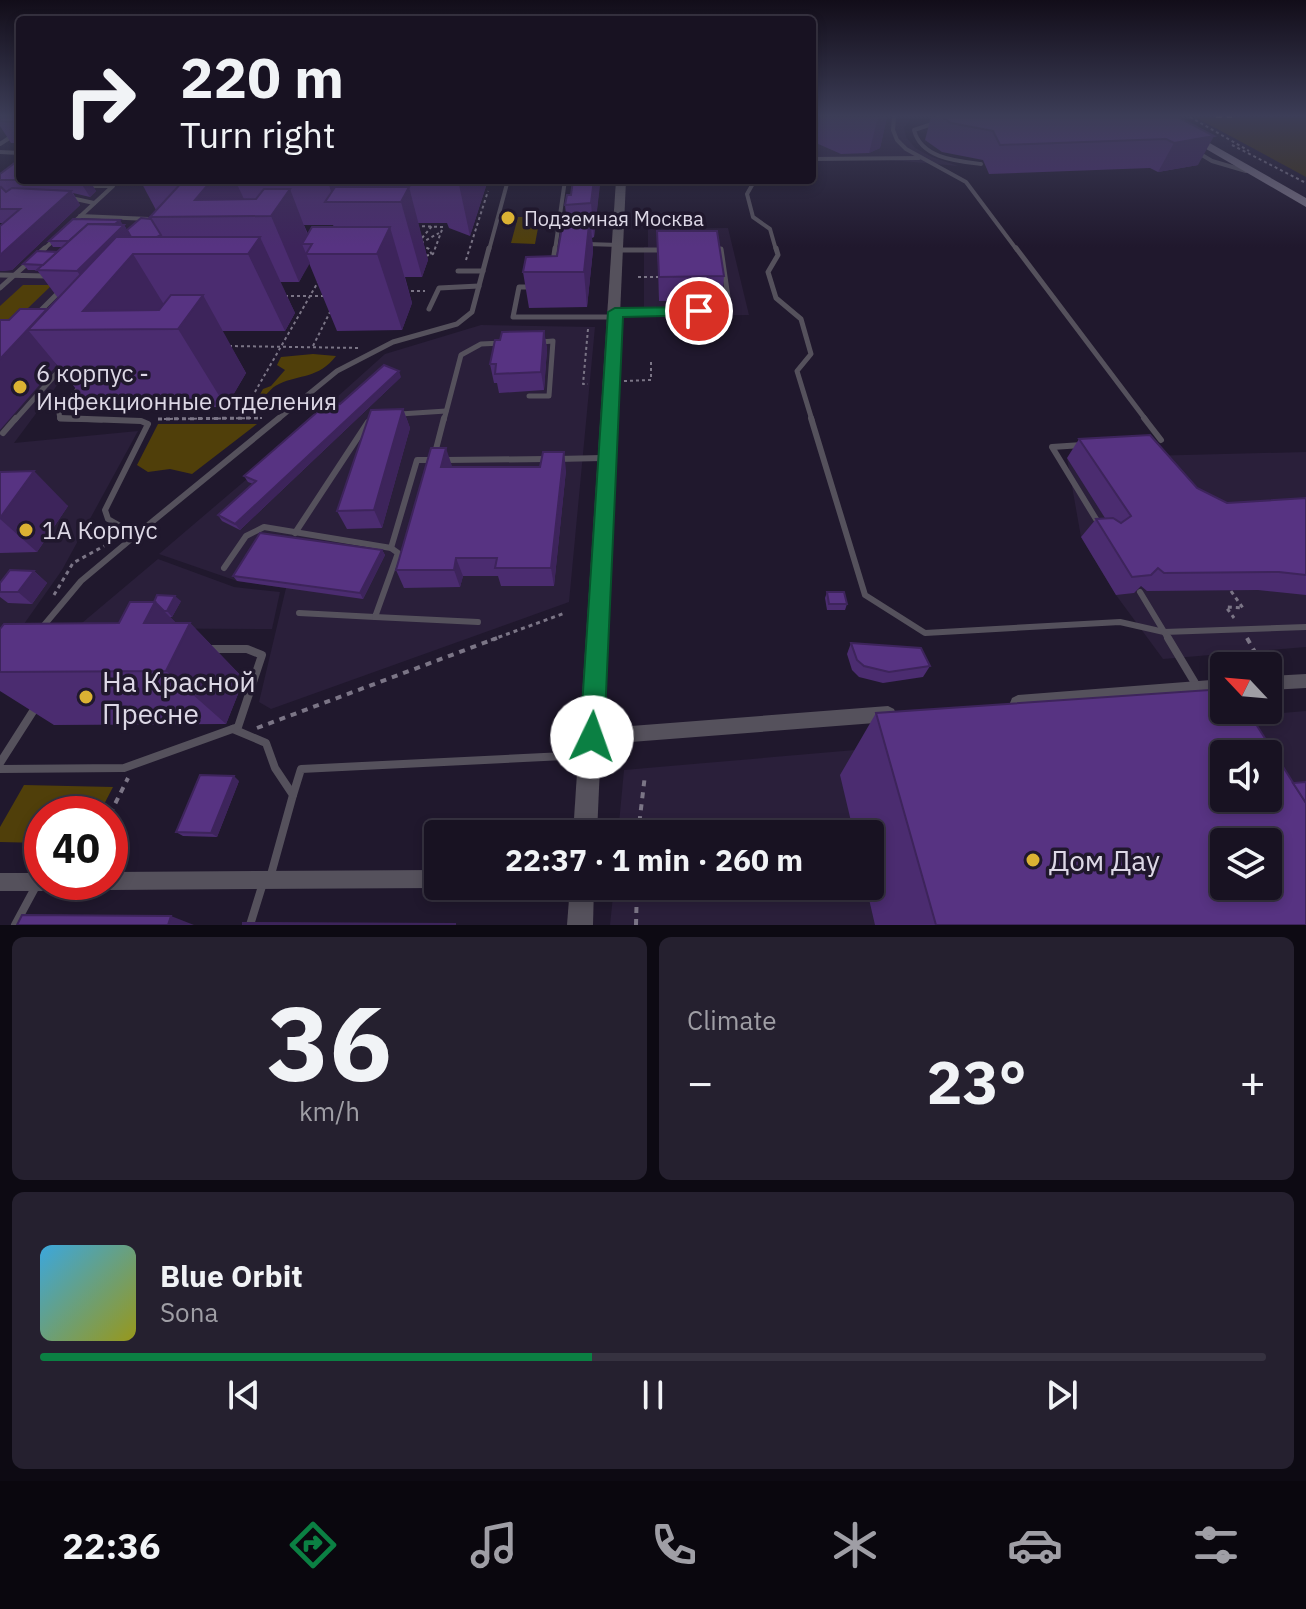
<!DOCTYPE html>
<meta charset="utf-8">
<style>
body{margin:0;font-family:"IBM Plex Sans",sans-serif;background:#25202f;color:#f1f3f6;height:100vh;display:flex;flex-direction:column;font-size:30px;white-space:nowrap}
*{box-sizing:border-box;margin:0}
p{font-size:26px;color:#9f9ea5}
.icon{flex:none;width:44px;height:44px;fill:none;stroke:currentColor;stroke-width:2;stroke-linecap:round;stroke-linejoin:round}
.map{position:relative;height:925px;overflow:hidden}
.sheet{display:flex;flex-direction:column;gap:12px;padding:12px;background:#0d0a13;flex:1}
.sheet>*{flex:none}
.top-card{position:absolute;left:16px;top:16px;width:800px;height:168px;border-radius:8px;box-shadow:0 4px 12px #0003,0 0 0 2px #363240;background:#181222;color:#f1f3f6;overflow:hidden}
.needle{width:52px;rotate:296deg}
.buttons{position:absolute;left:1210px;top:652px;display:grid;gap:16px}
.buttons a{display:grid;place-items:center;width:72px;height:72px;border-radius:8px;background:#181222;box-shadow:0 4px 12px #0003,0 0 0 2px #363240;font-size:40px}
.speed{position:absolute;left:24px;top:796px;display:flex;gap:16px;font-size:40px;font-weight:700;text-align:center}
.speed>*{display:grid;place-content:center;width:104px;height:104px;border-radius:50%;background:#181222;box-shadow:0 4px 12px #0003,0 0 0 2px #363240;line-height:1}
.speed .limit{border:12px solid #d22;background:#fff;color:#111}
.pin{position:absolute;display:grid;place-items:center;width:68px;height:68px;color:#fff;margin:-34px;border:4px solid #fff;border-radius:50%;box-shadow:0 2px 8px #0007}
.me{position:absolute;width:88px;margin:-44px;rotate:3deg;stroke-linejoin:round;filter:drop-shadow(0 0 6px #0008)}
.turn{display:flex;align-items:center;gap:28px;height:168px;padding:0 32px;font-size:36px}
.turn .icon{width:104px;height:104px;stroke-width:2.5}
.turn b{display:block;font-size:56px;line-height:68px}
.big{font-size:60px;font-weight:800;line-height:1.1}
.sheet .widget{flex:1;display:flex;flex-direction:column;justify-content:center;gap:12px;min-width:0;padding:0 28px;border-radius:12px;background:#25202f}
.sheet .dial{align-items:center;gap:0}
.dial b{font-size:104px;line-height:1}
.song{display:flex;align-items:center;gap:24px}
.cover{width:96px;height:96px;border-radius:12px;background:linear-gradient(135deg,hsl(200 70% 55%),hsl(60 70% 35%))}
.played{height:8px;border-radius:4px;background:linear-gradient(90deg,#0b8043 45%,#363240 45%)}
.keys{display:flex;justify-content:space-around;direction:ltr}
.heat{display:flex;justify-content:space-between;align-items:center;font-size:44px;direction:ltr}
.sheet .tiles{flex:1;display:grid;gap:12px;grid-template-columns:1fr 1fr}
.widget:last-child{grid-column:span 2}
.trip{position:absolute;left:424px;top:820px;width:460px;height:80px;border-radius:8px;background:#181222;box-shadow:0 4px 12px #0003,0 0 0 2px #363240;font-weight:800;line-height:80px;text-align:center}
.tab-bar{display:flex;height:128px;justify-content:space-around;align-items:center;background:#0a070e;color:#9f9ea5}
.tab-bar .icon{width:56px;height:56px}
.tab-bar .on{color:#0b8043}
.tab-bar b{font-size:36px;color:#f1f3f6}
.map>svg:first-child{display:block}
.built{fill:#2a1f3a;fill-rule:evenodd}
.green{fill:#503f0a}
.water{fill:#3d3110}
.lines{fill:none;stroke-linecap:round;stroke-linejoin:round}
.ferry{stroke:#f9d46f;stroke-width:2;stroke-dasharray:6 5;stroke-linecap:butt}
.path-far2{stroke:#7b7586;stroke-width:2;stroke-dasharray:3 3;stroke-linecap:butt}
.path-far1{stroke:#7b7586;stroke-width:3;stroke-dasharray:4 4;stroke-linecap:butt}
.path{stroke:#7b7586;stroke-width:4;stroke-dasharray:6 6;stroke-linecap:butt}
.service-far3{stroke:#55515c;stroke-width:4}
.service-far2{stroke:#55515c;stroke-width:5}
.service-far1{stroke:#55515c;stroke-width:6}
.service{stroke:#55515c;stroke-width:8}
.minor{fill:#55515c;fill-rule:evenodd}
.tertiary{fill:#55515c;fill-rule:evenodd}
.secondary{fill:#756e7f;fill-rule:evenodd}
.wall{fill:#4b2c70;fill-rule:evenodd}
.shaded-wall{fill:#3d245b}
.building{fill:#573382;stroke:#3d245b;stroke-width:2;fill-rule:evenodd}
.route{fill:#0b8043;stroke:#07532c;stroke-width:2}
.poi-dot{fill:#dbb233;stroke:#20182d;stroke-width:3}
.labels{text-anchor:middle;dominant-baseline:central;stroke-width:7;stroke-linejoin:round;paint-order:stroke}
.far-poi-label{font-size:20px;fill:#ddd8e6;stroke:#20182d;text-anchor:start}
.poi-label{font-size:24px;fill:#ddd8e6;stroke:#20182d;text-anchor:start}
.near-poi-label{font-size:28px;fill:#ddd8e6;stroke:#20182d;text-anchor:start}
</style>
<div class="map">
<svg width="1306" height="925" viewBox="0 0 1306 925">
<rect width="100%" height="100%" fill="#20182d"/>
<g class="built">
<polygon points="829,117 912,117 904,128 906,137 915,148 932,157 958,166 879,159 812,161 812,119"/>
<polygon points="41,180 237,180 93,337 14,443 138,431 62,570 0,658 0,269"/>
<polygon points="728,228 749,315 669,316 668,308 644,308 644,247 648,247 648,229"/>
<polygon points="481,325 595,327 569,602 271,709 259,702 286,588 237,581 159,554 337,402 336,398 385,354"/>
<polygon points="1306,452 1306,647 1163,659 1116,595 1081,537 1067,458"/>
<polygon points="158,559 234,587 280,592 272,629 76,628"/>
<path d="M1306 711V925H610L614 886H870V834H618L624 770ZM1224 754H1268V798H1224ZM1224 842H1268V886H1224Z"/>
</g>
<g class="green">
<polygon points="518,217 540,217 535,244 511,243"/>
<polygon points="23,285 52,285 0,335 0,306"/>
<path d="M313 354 336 356C318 379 300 374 279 384 269 388 269 396 258 398L263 389 271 386 285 370 277 365 281 357Z"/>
<polygon points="158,424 257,424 192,474 170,469 148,472 137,465"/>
<polygon points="24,785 113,787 99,814 42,814 42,843 0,842 0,827"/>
</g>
<polygon class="water" points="1195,117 1306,117 1306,177"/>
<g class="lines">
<polyline class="ferry" points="1216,117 1232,117"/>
<g class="path-far2">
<polyline points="1190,117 1249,151"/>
<polyline points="1232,145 1306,183"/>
<polyline points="416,226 443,227 433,254 425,256"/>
<polyline points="422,238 432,226"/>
<polyline points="421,243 439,233"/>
<polyline points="421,245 429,249 432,255"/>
<polyline points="466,260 488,191"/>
<polyline points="638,277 658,277"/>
<polyline points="405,291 425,291"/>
<polyline points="285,296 325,296"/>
<polyline points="588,329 583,384 588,384"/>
<polyline points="229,346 361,348"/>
<polyline points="313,346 331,310"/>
<polyline points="624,381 651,380 651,360"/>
<polyline points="240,418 318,282"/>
<polyline points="158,419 262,418"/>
</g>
<g class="path-far1">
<polyline points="158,419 258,418"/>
<polyline points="1231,591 1243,608 1226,607 1234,618"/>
<polyline points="54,595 73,563 104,546"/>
<polyline points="491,640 565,613"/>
</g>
<g class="path">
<polyline points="1247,638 1263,666"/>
<polyline points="257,728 497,638"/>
<polyline points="110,814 128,778"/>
<polyline points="638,834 645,775"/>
<polyline points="636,925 637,886"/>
</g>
<g class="service-far3">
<polyline points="894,117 893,130 897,140 906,149 966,182 1017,250"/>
<path d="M939 117 938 122 914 130C921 158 956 161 981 164"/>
<polyline points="0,144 20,131"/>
<polyline points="0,152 20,153"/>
<polyline points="1197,152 1212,161 1246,171"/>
<polyline points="812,159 919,158"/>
<polyline points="755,180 747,194 753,217 770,229 776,250"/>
<polyline points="488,181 508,181"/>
<polyline points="71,198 94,203"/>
<polyline points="80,216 149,219"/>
<polyline points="73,223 113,186 90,186"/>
<polyline points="587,244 619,245"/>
<polyline points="714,249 721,250"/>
<polyline points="43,250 56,238"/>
<polyline points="489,250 508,180"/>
<polyline points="555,250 565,180"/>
</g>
<g class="service-far2">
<polyline points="776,248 778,255 768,272 776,298 801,319 811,354 797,371 812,420"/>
<polyline points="1016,248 1146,420"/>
<polyline points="619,250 663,250"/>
<polyline points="37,255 45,248"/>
<polyline points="553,262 555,248"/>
<polyline points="458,271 483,271"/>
<polyline points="0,275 46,276"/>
<polyline points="531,287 519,287 513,317 612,317"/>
<polyline points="0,288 29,262"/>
<polyline points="429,309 439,288 479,286"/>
<polyline points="615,312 730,311 721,249 714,249"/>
<polyline points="38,313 61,290"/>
<polyline points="81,385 59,413 60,419 102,420"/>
<polyline points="529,396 549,396 553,341 541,342"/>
<polyline points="400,414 446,411"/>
<polyline points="15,420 65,364"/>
<polyline points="277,420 337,371 393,342 457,324 472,312 489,248"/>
<polyline points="444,420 461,355 481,344 502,343"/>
</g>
<g class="service-far1">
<polyline points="60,418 141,421 148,424 105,510 108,519 136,535 279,418"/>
<polyline points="811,418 865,595 925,633 1120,622 1164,632 1306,627"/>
<polyline points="1144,418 1161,440"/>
<polyline points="3,433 16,418"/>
<polyline points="1082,445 1052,447 1099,524"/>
<polyline points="435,453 444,418"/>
<polyline points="557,459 602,458"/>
<polyline points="445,460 546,459"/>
<polyline points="295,533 368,422"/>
<polyline points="224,568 246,536 264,527 391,548 417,460 434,460"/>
<polyline points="1140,592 1169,640"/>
<polyline points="299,613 375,617 398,553 391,548"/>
<polyline points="375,617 478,622"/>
<polyline points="40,630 81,581 136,535"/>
</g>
<g class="service">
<polyline points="1168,638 1198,688"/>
<polyline points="233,729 266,743 275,768 293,795 270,878"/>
<polyline points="0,763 37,705"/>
<polyline points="0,769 124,768 238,727 262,655 247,649 210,649"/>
<polyline points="293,795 301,769 585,755"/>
<polyline points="15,925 36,886"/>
<polyline points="250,925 263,883"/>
</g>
<g class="minor">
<polygon points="1306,674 1306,688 1268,690 1268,676"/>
<polygon points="1224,679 1224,693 1018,711 1012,708 1010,703 1012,698 1018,695"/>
<polygon points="888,706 894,709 896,714 894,719 888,722 592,745 586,743 584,737 586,731 592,729"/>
<polygon points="438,870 438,886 443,886 438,888 110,890 104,887 101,882 110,882 110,872"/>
<polygon points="0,873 42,873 42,882 51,882 48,888 42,891 0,891"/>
</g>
<g class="tertiary">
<polygon points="616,180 626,180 597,834 573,834"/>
<polygon points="570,886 594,886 593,925 567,925"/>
</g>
<polygon class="secondary" points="1151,117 1164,117 1306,198 1306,207"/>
</g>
<g class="wall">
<polygon points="20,117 20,143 11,143 0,126 0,119"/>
<polygon points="812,117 816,125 812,147"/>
<polygon points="820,117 887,117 880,148 869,153 841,154 816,143"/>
<polygon points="931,117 1178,117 1198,165 1158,172 1150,168 989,174 983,160 942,152 925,140"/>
<polygon points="0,174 89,180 96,191 90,197 73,193 80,205 12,270 0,271 0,226 4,223 0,223"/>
<path d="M140 180H357L353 187H371L369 180H485L486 186 470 236 449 228 447 223H418L428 260 422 277H405L412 303 402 330 337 331 309 263 299 282H280L295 313 285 331H222L246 373 226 407 91 408 57 365 9 320 47 309 58 298 37 270H28L23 264 57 252 63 247H53L49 241 122 225H124L127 230 151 219 150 217 156 210ZM304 225H333L334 227 308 234Z"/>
<polygon points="573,180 600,180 594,237 592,238 593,250 587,307 529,308 523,272 557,256 566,215 565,205 571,195"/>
<polygon points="657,232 724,276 722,301 659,301"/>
<polygon points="544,331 547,349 544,390 499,393 497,383 494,383 490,364 500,340"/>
<polygon points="401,377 240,530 222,521 218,515 253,484 248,482 244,476 340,404"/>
<polygon points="403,409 410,428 382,528 347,529 337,511"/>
<polygon points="1079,439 1197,488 1227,503 1306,498 1306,595 1258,590 1147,591 1141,586 1134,593 1116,595 1081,537 1096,519 1105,518 1067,458"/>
<polygon points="452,467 566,470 554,586 501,586 498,576 463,576 460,587 404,588 396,570"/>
<polygon points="0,472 68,506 37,552 0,553"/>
<polygon points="382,550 385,555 363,599 237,581 233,576"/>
<polygon points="34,571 47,583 32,604 8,603 0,597 0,583"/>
<polygon points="827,592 847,604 845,610 827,610 825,598"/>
<polygon points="181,601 172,617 170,617 176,623 190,623 244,679 226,724 54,725 0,691 0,629 119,623"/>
<polygon points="851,643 930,666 923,677 883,683 859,677 852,670 847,654"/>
<polygon points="876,713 1294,783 1306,925 875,925 866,886 870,886 870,834 854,834 840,775"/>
<polygon points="239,781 217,837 183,836 176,832"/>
</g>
<g class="shaded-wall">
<polygon points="878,117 887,117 880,148 869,153"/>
<polygon points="1214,136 1198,165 1158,172 1174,143"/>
<polygon points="70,180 89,180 96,191 90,197 81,183"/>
<polygon points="175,180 235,180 252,216 194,217"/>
<polygon points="327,180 357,180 346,198 335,202"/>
<polygon points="458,180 485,180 486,186 470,236"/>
<polygon points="594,180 600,180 600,185 594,237 591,203"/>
<polygon points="409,187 428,260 422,277 401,202"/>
<polygon points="290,189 311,244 302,244 310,263 299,282 271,216"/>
<polygon points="71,191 80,205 12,270 0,271 0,255"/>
<polygon points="590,215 593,250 587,307 584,272"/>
<polygon points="120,220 123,225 124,225 142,254 133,254 179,329 203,295 246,373 226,407 178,329 83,311 95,297 77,271 96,242"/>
<polygon points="390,227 412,303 402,330 377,254"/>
<polygon points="260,237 295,313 285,331 248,254"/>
<polygon points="28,330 57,365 0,430 0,359"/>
<polygon points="544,331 547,349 544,390 541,372"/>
<polygon points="399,371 401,377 240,530 235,524"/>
<polygon points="403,409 410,428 382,528 374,510"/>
<polygon points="446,448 452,466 441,467"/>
<polygon points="564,452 566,470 554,586 551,568"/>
<polygon points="34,471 68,506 37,552 0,519"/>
<polygon points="382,550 385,555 363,599 360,593"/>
<polygon points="456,558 463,576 460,587 454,570"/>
<polygon points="34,571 47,583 32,604 18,592"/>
<polygon points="175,596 181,601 172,617 167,611"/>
<polygon points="155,602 185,632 190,623 244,679 226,724 166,671 144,623"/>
<polygon points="234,776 239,781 217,837 211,833"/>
<polygon points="171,916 194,925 168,925"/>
</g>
<g class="building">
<polygon points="2,117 20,117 20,122 0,121 0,119"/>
<polygon points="942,117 1178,117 1214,136 1174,143 1166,139 1000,145 993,131 951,123"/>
<polygon points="16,162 20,162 20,180 39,180 0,180 0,174"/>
<polygon points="66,180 86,180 81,183"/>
<polygon points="184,180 212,180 195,200 256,199 264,189 290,189 271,216 150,217"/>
<polygon points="573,180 594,180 591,203 565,205 567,195 571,195"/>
<polygon points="1,187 6,192 12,188 71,191 0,255 0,226 20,209 0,209 0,188"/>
<polygon points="335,187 409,187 401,202 325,202"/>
<polygon points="564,215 590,215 584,272 523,272 526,257 557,256"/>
<polygon points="141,218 151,219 161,235 157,237 131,237 127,230"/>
<polygon points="73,219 120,220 115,224 88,224 69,241 49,241"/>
<polygon points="88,224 124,225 77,271 37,270"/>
<polygon points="312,227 390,227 377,254 306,254 312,244 302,244"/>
<polygon points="657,231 717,231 724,276 659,277"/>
<polygon points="116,237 260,237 248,254 133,254 83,311 159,310 171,295 203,295 178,329 28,330"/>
<polygon points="37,251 57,252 43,265 23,264"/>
<polygon points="20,309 47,309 0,359 0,320 9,320"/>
<polygon points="544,331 541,372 495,374 496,364 490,364 495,340 500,340 502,332"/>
<polygon points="384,365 399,371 235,524 218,515 256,481 244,476 331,400 340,404"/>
<polygon points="403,409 374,510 337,511 371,410"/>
<polygon points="1150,435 1197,488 1227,503 1306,498 1306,575 1279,572 1164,573 1158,568 1151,575 1132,577 1096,519 1113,518 1121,523 1131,516 1079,439"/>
<polygon points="431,448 446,448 441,467 540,467 543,452 564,452 551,568 495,568 497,558 456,558 454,570 396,570"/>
<polygon points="34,471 0,518 0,472"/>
<polygon points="260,533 382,550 360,593 233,576"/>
<polygon points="10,570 34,571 18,592 0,592 0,583"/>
<polygon points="827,592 844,592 847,604 829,604"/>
<polygon points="157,595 175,596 167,611 164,611 155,602 154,602"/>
<polygon points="130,602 155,602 144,623 190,623 166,671 0,672 0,629 4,624 119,623"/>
<polygon points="851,643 921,648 930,666 889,672 864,666 857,660"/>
<path d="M1224 689V710H1247L1306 803V925H936L876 713ZM1224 754H1268V798H1224ZM1224 842H1268V886H1224Z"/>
<polygon points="200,775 234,776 211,833 176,832"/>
<polygon points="1306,782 1306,803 1293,783"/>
<polygon points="22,915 171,916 168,925 17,925"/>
<polygon points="243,923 455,924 455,925 243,925"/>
</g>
<linearGradient id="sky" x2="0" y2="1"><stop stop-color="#120d19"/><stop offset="0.47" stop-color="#3c3d57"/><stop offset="1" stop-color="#3c3d57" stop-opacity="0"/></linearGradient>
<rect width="1306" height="247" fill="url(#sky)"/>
<polygon class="route" points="699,307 705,308 705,315 623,317 604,737 601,745 592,749 583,745 580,737 608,312 615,308"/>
<g class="poi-dot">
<circle cx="508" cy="218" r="8"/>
<circle cx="20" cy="387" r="8"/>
<circle cx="26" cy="530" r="8"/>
<circle cx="86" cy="697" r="8"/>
<circle cx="1033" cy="860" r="8"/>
</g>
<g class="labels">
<g class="far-poi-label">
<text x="524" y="218">Подземная Москва</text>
</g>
<g class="poi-label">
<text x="36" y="373">6 корпус -<tspan x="36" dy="28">Инфекционные отделения</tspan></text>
<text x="42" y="530">1А Корпус</text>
</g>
<g class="near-poi-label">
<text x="102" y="681">На Красной<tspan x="102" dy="32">Пресне</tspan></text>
<text x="1049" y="860">Дом Дау</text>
</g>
</g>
</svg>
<div class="buttons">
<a><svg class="needle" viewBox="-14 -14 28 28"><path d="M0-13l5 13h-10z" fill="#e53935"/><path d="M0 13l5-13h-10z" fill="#9f9ea5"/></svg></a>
<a><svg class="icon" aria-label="sound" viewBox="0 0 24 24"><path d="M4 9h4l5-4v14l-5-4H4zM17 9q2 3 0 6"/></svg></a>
<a><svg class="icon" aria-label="layers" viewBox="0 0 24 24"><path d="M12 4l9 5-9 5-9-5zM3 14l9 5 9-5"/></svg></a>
</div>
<div class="speed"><div class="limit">40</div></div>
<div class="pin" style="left:699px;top:311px;background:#d93025"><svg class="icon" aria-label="arrive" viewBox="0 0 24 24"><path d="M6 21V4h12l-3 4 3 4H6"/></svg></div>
<svg class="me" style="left:592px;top:737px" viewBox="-20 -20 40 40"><circle r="19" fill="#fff"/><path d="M0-13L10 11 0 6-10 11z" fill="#0b8043"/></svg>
<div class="trip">22:37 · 1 min · 260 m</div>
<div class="top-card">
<div class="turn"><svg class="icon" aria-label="right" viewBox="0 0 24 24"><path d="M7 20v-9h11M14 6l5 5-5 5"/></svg><div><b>220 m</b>Turn right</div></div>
</div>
</div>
<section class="sheet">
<div class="tiles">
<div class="widget dial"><b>36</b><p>km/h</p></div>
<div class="widget"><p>Climate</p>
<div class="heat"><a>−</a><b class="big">23°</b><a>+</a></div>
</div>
<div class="widget">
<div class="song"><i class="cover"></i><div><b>Blue Orbit</b><p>Sona</p></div></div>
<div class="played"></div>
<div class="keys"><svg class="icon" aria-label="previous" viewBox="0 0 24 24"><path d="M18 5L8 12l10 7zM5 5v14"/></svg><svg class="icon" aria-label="pause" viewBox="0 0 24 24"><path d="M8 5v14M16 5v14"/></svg><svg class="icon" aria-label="next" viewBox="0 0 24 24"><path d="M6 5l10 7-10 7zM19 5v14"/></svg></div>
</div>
</div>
</section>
<nav class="tab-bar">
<b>22:36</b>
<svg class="icon on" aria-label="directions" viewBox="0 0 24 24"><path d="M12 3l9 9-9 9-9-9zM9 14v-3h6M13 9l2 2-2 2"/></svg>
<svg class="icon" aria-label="music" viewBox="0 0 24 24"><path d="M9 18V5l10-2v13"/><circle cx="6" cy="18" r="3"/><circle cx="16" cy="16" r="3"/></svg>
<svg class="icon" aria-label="phone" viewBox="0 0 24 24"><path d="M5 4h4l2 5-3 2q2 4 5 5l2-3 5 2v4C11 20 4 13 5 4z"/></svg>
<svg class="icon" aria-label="climate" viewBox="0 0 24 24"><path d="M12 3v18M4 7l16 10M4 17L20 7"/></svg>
<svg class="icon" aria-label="car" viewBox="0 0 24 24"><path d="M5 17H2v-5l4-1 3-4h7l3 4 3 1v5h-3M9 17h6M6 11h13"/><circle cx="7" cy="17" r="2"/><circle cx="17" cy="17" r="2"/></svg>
<svg class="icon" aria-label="filters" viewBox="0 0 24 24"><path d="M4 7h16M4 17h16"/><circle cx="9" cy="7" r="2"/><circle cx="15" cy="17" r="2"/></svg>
</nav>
